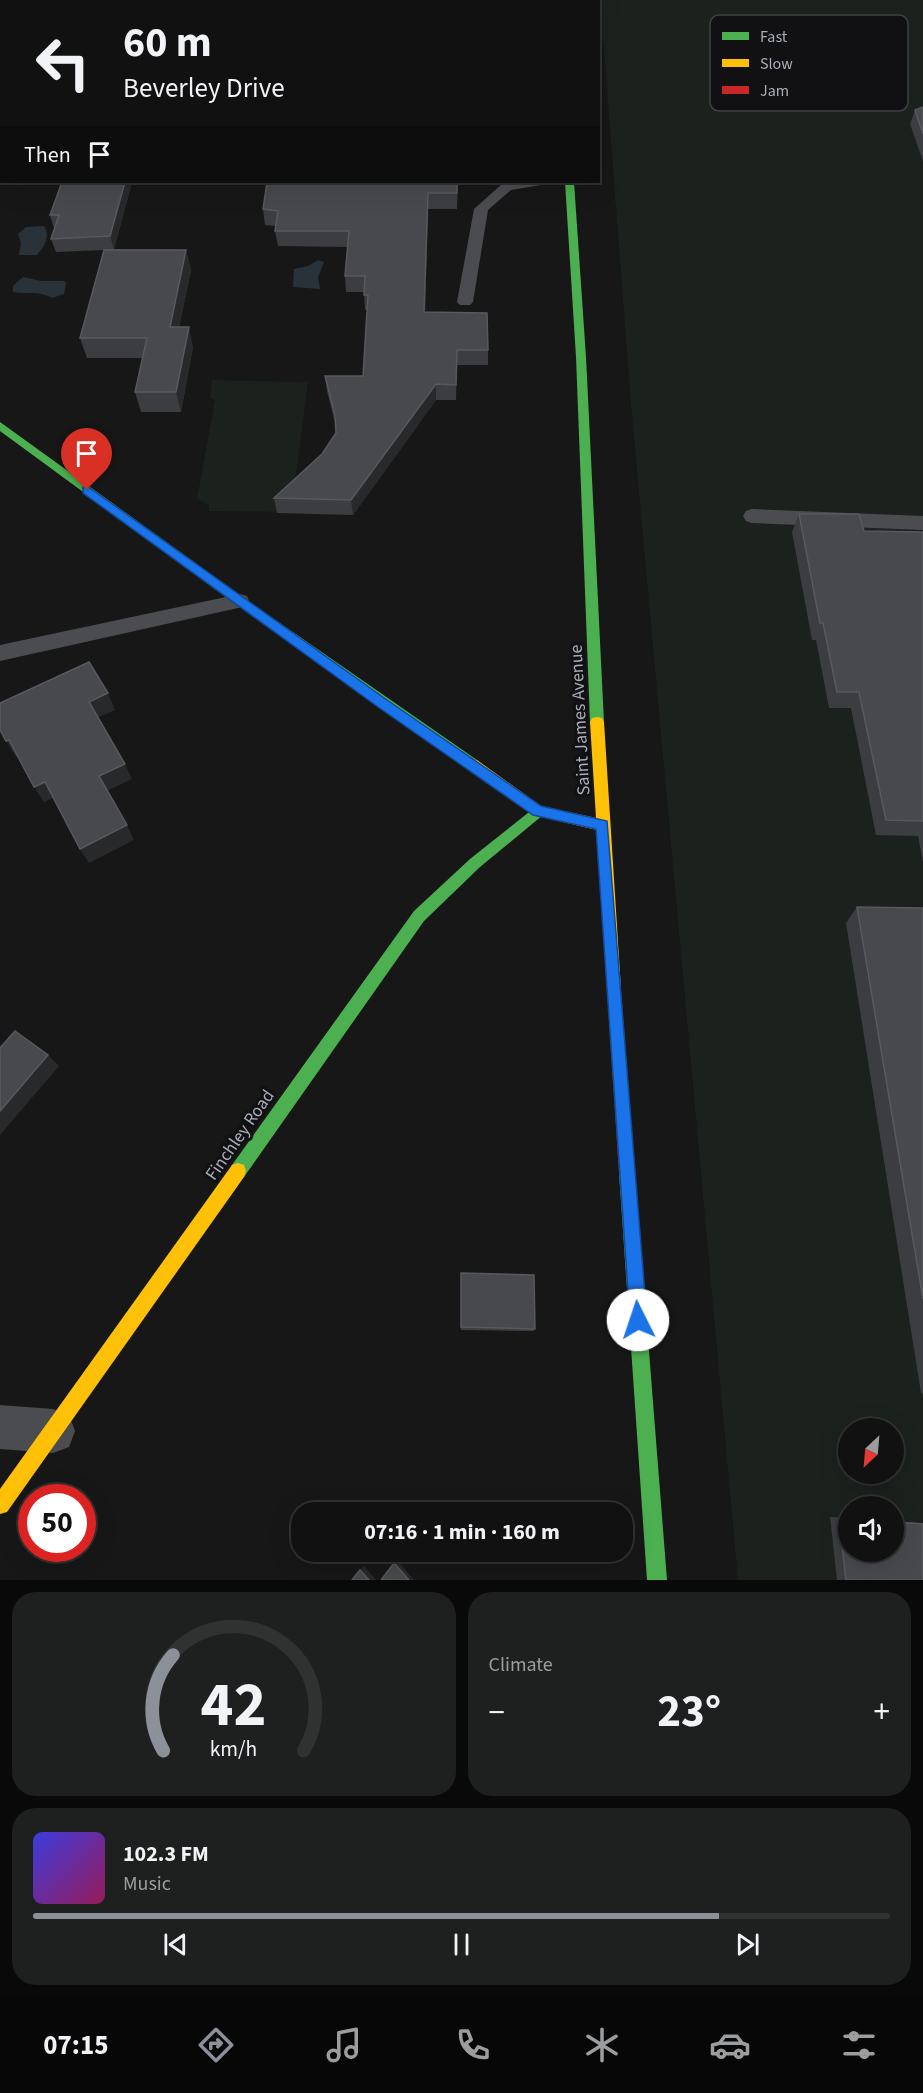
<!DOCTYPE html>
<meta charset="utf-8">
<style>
body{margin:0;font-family:"Source Sans 3",sans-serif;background:#1e1f1f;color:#f1f3f6;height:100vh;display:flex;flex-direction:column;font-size:22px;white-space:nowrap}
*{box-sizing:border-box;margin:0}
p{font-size:20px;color:#9c9d9f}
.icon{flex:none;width:33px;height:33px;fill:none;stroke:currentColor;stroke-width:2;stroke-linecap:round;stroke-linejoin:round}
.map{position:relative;height:1580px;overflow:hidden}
.panel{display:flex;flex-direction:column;gap:12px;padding:12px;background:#090909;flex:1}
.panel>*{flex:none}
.guide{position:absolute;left:0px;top:0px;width:600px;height:183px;box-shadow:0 6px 24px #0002,0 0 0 2px #303131;background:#111;color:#f1f3f6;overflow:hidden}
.needle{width:39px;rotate:206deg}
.controls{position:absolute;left:838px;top:1418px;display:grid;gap:12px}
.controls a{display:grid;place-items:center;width:66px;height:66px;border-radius:50%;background:#111;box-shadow:0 6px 24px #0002,0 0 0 2px #303131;font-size:30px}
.speed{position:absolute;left:18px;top:1484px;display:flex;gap:12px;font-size:30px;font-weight:700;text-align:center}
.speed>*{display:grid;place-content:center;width:78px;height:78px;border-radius:50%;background:#111;box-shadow:0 6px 24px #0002,0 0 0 2px #303131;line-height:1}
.speed .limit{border:9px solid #d22;background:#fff;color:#111}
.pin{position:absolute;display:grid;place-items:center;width:51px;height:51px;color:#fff;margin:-62px -26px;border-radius:50% 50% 50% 0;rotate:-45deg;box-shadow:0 0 6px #0007}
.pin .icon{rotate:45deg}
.me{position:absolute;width:66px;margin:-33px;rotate:356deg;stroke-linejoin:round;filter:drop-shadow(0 0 4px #0008)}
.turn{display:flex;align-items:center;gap:21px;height:126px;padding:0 24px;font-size:27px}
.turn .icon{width:78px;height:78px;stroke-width:2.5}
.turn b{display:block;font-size:42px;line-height:51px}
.then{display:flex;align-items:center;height:57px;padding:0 24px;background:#0003;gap:12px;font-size:22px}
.big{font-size:45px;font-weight:700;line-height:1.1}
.panel .widget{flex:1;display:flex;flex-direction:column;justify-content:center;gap:9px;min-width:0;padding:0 21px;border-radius:24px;background:#1e1f1f}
.panel .dial{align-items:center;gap:0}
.dial svg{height:156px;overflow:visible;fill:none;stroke:#303131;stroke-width:7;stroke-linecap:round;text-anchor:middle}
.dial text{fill:#f1f3f6;stroke:none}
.song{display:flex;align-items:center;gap:18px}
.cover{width:72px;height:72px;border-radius:9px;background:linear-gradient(135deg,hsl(240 70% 55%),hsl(330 70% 35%))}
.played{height:6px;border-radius:3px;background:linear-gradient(90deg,#8c9099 80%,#303131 80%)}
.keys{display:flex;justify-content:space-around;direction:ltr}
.heat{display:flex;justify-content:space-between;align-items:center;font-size:33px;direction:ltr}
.panel .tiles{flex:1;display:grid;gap:12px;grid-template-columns:1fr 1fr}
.widget:last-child{grid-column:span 2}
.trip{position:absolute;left:291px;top:1502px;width:342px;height:60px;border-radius:24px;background:#111;box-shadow:0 6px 24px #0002,0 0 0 2px #303131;font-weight:700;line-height:60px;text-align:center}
.tab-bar{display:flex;height:96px;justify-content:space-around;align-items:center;background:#070707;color:#9c9d9f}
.tab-bar .icon{width:42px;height:42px}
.tab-bar .selected{color:#8c9099}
.tab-bar b{font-size:27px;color:#f1f3f6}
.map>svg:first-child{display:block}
.green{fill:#1b211c;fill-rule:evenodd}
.water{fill:#2a3239}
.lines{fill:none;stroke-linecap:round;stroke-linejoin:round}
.lane{fill:#4b4c50;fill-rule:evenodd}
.street{fill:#4b4c50;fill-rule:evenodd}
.fast{fill:#4caf50;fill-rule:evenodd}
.slow{fill:#ffc107;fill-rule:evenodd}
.jam{fill:#c62828;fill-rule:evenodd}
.wall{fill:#3c3d40}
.shaded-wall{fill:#28292a}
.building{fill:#48494d;stroke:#57595e;stroke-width:1.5}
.route{fill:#1a73e8;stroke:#114b97;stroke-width:1.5}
.labels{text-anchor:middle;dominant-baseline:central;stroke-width:6;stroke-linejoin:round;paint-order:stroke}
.street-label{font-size:18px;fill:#a8adb8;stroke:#111113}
.key{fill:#111113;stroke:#3e4045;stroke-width:1.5}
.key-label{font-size:16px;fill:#a8adb8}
</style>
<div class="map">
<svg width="923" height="1580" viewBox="0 0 923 1580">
<rect width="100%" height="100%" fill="#171717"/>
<g class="green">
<path d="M597 0H923V1580H738L631 404 604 49ZM849 1428H894V1473H849ZM849 1506H894V1551H849Z"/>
<polygon points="212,380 308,382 291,512 209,511 209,505 197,499 215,400 210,398"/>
</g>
<g class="water">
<path d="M44 226C51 236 44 247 37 255H19L21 243 18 234 26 227Z"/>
<polygon points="318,260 324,262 318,277 320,289 293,287 294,269 308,266"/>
<path d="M23 277 41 281H64L66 283 64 294 52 298C36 290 28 295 13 292V286Z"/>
</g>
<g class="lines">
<g class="lane">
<polygon points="514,182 543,182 541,185 511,190 488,210 473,302 470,305 460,305 457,302 474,209 502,184"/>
<polygon points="752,509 923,516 923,530 752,523 746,521 743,516 746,511"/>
<polygon points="240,594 247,596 249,601 247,606 0,661 0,645"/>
</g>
<polygon class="street" points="0,1405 53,1409 69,1415 75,1431 69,1447 53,1453 0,1449"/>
<g class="fast">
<polygon points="565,182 574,182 586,357 604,722 602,726 592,726 590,722 576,357"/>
<polygon points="0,422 244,598 477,760 479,764 477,768 467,768 236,604 0,431"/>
<polygon points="538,805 543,807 545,811 543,815 480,867 424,921 244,1177 238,1179 232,1177 230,1171 232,1165 414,911 470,859"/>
<polygon points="627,1165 633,1167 635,1173 667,1580 647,1580 619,1173 621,1167"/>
</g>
<g class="slow">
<polygon points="597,717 602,718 604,722 621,989 619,994 614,996 609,994 607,989 597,830 533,815 467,768 465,764 467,760 477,760 541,806 596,818 590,722 592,718"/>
<polygon points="238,1163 244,1165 246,1171 244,1177 7,1512 0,1514 0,1489 232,1165"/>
</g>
<g class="jam">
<rect x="554" y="0" width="8" height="2"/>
<polygon points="614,982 619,984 621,989 635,1173 633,1179 627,1181 621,1179 619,1173 607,989 609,984"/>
</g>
</g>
<g class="wall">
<polygon points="923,107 923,161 910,124 915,110"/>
<polygon points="62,182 132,182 114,249 186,250 191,270 179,327 193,347 181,412 141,412 135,392 142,358 87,358 80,338 104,250 56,252 51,239 55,228 54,228 50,215"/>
<polygon points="458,182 457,209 428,209 425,312 488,350 488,365 457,365 456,400 436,400 353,515 277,513 274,498 322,454 336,433 336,427 327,391 325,376 363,376 367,310 365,310 364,292 346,292 345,276 348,247 278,246 275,231 276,226 265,225 263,209"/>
<polygon points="799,514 864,531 923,532 923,862 918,836 876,835 851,708 829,708 816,640 812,640 792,532"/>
<polygon points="857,907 923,908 923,1394 921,1393 846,923"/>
<polygon points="461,1273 535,1329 533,1331 461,1330"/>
<polygon points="830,1517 849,1518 849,1551 894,1551 894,1521 923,1523 923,1580 837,1580"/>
</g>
<g class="shaded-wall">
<polygon points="125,182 132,182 114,249 110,236"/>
<polygon points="428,193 428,209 424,328 424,312"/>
<polygon points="186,250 191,270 175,347 170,327"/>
<polygon points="189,327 193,347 181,412 176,392"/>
<polygon points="436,384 436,400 353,515 351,500"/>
<polygon points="108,693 115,710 97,718 89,702"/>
<polygon points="9,740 19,755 16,757 6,741"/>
<polygon points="125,764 132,779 107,791 99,776"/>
<polygon points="45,782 55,797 44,802 34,787"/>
<polygon points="127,825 134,840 89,863 80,849"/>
<polygon points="48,1055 59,1066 0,1135 0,1111"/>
<polygon points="396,1559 414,1580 409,1580 394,1563"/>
<polygon points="364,1566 376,1580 369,1580 360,1570"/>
</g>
<g class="building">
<polygon points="146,0 265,0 264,2 146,2"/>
<rect x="450" y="0" width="43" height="2"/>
<polygon points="923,107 923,134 915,110"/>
<polygon points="62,182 125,182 110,236 51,239 59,215 50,215"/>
<polygon points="267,182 457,182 457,193 428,193 424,312 487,313 488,350 457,350 456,385 436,384 351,500 274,498 322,454 336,433 335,415 325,376 363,376 368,295 364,295 365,276 345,276 349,231 275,231 278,211 263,209"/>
<polygon points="104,250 186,250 170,327 189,327 176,392 135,392 147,338 80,338"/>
<polygon points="799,514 859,514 864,531 923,532 923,821 886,820 859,692 837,692 823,623 820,623"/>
<polygon points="89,662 108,693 89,702 125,764 99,776 127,825 80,849 45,782 34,787 9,740 6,741 0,730 0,703"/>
<polygon points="857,907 923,908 923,1299"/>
<polygon points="15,1031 48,1055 0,1111 0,1048"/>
<polygon points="461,1273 534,1275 535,1329 461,1327"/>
<polygon points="839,1519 849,1519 849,1551 894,1551 894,1522 923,1524 923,1580 846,1580"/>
<polygon points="394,1563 409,1580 381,1580"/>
<polygon points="360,1570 369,1580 352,1580"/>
</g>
<polygon class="route" points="87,486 387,700 541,806 607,821 647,1320 645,1327 638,1329 632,1327 630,1320 596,829 533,815 378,707 83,493 83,487"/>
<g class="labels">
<g class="street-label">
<text transform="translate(580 720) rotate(-93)">Saint James Avenue</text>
<text transform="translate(240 1135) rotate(-55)">Finchley Road</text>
</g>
</g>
<rect x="710" y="15" width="198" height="96" rx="9" class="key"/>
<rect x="722" y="32" width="27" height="8" fill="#4caf50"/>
<rect x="722" y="59" width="27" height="8" fill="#ffc107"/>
<rect x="722" y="86" width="27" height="8" fill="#c62828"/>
<g class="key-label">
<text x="760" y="42">Fast</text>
<text x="760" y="69">Slow</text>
<text x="760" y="96">Jam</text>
</g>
</svg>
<div class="controls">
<a><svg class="needle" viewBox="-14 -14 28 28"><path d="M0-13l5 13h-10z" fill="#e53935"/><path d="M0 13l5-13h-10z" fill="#9c9d9f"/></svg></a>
<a><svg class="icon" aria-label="sound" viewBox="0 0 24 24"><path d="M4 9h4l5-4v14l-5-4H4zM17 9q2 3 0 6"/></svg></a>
</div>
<div class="speed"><div class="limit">50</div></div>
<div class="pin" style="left:87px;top:490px;background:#d93025"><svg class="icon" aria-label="arrive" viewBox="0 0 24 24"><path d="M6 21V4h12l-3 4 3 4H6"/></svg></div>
<svg class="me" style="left:638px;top:1320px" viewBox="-20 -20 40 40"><circle r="19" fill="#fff"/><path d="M0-13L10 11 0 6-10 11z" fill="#1a73e8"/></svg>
<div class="trip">07:16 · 1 min · 160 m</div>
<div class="guide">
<div class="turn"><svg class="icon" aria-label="left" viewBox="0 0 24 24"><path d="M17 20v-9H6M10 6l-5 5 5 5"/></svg><div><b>60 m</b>Beverley Drive</div></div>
<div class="then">Then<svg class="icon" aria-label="arrive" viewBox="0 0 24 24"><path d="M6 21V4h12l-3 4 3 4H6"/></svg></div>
</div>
</div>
<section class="panel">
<div class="tiles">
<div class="widget dial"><svg viewBox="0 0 100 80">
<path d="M14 69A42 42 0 1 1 86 69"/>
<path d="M14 69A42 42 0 0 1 19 20" stroke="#8c9099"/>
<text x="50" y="56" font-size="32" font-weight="700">42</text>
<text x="50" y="72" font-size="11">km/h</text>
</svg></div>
<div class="widget"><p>Climate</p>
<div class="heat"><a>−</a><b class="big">23°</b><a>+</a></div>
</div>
<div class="widget">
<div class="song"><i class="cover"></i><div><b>102.3 FM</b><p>Music</p></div></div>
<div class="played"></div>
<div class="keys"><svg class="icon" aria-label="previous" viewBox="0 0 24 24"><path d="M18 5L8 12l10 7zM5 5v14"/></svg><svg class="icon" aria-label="pause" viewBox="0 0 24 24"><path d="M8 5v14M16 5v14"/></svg><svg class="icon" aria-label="next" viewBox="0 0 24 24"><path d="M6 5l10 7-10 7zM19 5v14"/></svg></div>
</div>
</div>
</section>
<nav class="tab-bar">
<b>07:15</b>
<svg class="icon selected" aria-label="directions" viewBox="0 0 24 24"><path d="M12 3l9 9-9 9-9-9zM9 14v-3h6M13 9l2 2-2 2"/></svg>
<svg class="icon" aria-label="music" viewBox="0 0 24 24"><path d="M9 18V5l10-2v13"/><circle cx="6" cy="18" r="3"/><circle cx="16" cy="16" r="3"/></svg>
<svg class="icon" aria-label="phone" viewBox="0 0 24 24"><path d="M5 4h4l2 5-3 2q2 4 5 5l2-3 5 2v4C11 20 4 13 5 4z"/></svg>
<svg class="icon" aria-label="climate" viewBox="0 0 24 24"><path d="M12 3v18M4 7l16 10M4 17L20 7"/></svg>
<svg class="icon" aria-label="car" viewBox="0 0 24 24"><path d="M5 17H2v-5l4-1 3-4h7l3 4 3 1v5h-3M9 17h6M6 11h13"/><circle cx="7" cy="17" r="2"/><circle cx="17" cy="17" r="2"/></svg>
<svg class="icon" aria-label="filters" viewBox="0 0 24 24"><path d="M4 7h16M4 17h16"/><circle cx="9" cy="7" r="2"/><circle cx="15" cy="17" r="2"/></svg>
</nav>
